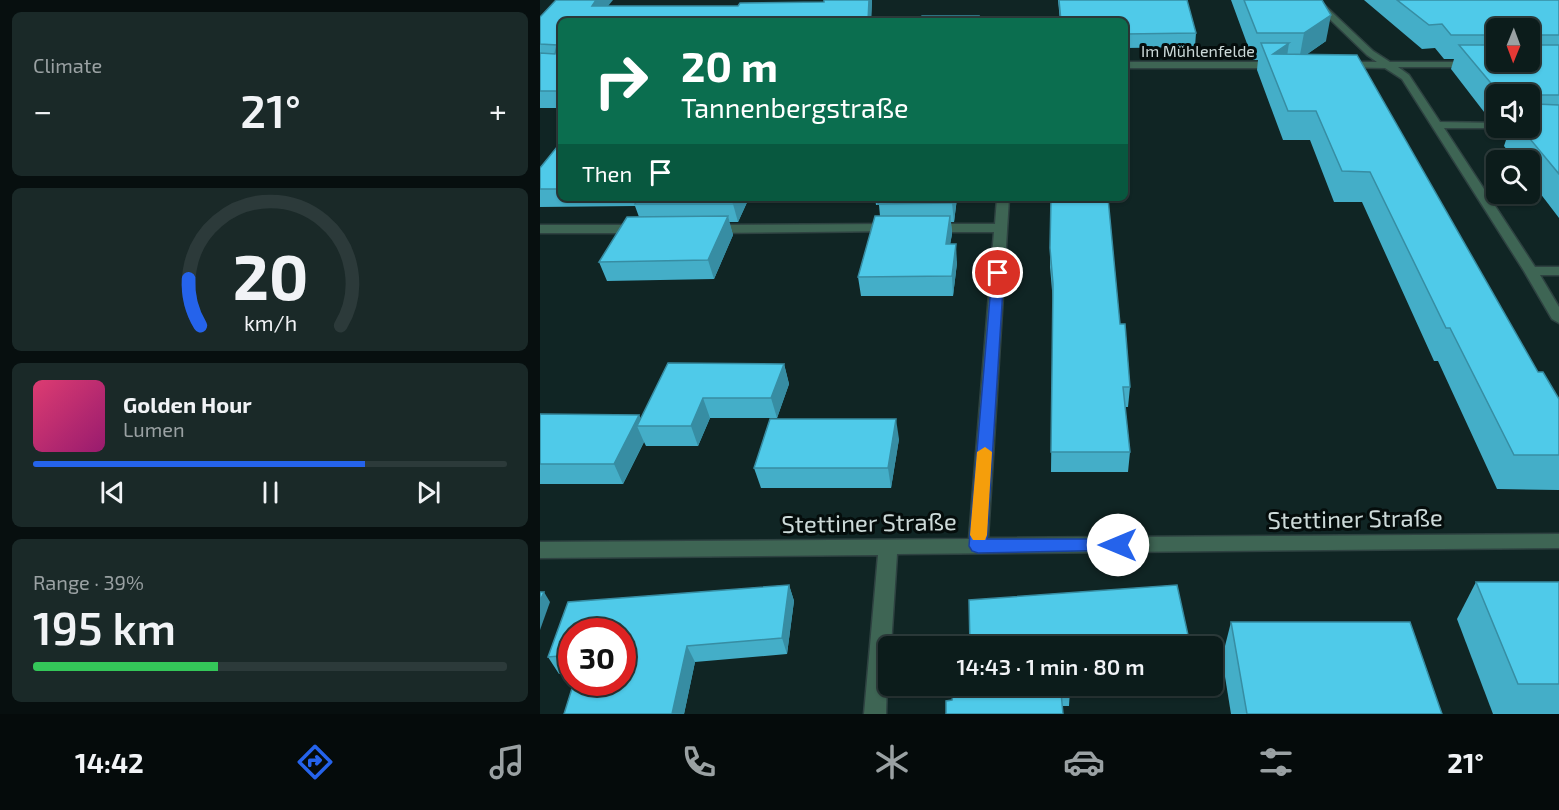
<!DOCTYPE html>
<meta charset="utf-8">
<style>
body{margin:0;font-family:"Exo 2",sans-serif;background:#1a2928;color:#f1f3f6;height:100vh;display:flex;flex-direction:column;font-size:22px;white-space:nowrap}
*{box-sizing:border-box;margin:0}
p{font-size:20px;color:#9aa1a3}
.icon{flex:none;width:33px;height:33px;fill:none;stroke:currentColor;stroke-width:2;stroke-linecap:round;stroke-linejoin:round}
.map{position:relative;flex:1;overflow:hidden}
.panel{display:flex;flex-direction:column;gap:12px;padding:12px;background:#070f0f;width:540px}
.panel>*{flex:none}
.guide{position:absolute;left:18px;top:18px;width:570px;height:183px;border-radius:9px;box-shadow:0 2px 4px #0004,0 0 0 2px #2c3a3a;background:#0b6e4f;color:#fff;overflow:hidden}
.needle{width:39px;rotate:181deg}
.controls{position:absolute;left:946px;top:18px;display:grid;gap:12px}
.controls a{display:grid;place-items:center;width:54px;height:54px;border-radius:9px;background:#0c1c1b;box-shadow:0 2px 4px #0004,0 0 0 2px #2c3a3a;font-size:30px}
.speed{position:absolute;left:18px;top:618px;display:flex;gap:12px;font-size:30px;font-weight:700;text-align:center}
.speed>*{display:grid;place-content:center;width:78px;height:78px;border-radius:50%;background:#0c1c1b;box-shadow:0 2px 4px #0004,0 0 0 2px #2c3a3a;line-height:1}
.speed .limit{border:9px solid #d22;background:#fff;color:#111}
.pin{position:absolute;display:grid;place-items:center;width:51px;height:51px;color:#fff;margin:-26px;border:3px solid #fff;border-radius:50%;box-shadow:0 2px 6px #0007}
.me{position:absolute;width:66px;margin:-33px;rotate:270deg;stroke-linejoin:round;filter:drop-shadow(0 0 4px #0008)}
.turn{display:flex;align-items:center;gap:21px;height:126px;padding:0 24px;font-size:27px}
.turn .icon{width:78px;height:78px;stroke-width:2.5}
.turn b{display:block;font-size:42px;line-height:51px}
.then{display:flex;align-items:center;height:57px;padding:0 24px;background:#0003;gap:12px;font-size:22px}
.big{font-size:45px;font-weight:600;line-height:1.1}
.panel .card{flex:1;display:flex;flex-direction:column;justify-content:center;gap:9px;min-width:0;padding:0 21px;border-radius:9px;background:#1a2928}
.panel .dial{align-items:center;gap:0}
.dial svg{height:156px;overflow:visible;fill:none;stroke:#2c3a3a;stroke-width:7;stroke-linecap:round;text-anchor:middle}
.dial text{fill:#f1f3f6;stroke:none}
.song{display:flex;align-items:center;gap:18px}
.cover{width:72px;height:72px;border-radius:9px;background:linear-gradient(135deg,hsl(340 70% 55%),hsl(320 70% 35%))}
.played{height:6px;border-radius:3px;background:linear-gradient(90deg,#2563eb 70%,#2c3a3a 70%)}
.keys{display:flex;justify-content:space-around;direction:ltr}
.heat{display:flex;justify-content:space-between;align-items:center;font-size:33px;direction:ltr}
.charge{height:9px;border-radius:4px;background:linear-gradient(90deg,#34c759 39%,#2c3a3a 0)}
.trip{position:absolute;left:338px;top:636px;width:345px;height:60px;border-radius:9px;background:#0c1c1b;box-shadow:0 2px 4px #0004,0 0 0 2px #2c3a3a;font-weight:600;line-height:60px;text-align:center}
.tab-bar{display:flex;height:96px;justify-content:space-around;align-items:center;background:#050b0b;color:#9aa1a3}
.tab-bar .icon{width:42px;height:42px}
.tab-bar .current{color:#2563eb}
.tab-bar b{font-size:27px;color:#f1f3f6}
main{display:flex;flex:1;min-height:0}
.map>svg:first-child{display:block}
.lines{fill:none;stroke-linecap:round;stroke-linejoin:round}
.minor-casing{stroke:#2e4241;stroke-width:3}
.minor{fill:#3e6554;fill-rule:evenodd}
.wall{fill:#44aec8;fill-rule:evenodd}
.shaded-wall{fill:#378da3}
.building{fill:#4fcae9;stroke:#378da3;stroke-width:1.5}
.route{fill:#2563eb;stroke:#184099;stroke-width:1.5}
.slow{fill:#f59e0b}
.labels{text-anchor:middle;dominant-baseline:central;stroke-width:6;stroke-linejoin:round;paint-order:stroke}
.far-street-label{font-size:16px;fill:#cddad9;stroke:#050d0c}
.near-street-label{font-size:24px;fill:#cddad9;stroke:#050d0c}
</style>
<main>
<section class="panel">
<div class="card"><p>Climate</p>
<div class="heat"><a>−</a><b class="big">21°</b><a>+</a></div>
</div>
<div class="card dial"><svg viewBox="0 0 100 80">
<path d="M14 69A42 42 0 1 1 86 69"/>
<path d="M14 69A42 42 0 0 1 8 45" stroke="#2563eb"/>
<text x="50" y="56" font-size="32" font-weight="700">20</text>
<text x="50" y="72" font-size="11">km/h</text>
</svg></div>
<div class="card">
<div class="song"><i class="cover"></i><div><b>Golden Hour</b><p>Lumen</p></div></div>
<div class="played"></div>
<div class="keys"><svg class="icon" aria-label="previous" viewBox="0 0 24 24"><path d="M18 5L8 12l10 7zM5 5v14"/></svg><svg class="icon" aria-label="pause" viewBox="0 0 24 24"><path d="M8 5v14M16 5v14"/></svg><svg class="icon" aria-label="next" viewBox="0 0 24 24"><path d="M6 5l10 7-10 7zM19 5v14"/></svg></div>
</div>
<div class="card"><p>Range · 39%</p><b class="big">195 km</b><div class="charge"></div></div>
</section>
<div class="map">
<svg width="1019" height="714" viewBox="0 0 1019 714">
<rect width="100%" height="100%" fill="#102524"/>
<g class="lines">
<g class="minor-casing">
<g id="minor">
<polygon points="770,0 779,0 833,51 850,62 935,62 935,66 932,67 858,67 869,75 900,122 957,123 957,128 961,128 904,128 995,267 1019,267 1019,275 1000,275 1019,307 1019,323 1012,319 984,271 862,79 845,68 800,67 800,63 803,62 837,62 827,55"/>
<polygon points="585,62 737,62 742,65 737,68 585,68"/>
<polygon points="457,198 469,198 448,538 1019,534 1019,548 357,554 351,646 348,646 346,714 324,714 338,555 0,558 0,542 429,539 454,232 392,232 386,228 392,224 455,224"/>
<polygon points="350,224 356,228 354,231 170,233 164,229 170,225"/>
<polygon points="0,225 98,225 104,229 98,233 0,233"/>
</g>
</g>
<use href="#minor" class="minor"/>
</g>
<g class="wall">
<polygon points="332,0 331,21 21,21 21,108 0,108 0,17 68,6 198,6"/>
<polygon points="518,0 647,0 656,33 655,47 585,48 585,21 520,21"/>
<polygon points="691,0 782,0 786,41 767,54 998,372 1019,399 1019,490 957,489 898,361 894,361 822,202 794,202 770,140 743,140 717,70 718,60 713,60"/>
<path d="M824 0H1019V218L990 180V160H975L964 146 966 140 958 130V128H990V94H957V121H951L911 69 914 59H904L895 48 882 49ZM957 28H990V62H957Z"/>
<polygon points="21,142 21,198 209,198 198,222 189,222 193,235 174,279 67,281 59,262 99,217 95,206 0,207 0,168"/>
<polygon points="335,198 417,198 414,222 411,222 412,234 410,244 417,263 413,296 321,296 318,277 340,216 339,205 336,205"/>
<polygon points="511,198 580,324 590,387 588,407 585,407 590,452 588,472 511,472 513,302 510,267"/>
<polygon points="244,364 249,384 237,418 170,418 158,446 106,446 104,442 83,484 0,484 0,414 99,415 101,419"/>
<polygon points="359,439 351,488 221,488 214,468"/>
<polygon points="936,582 1019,582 1019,714 953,714 917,619"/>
<polygon points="249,585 254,601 247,654 155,662 144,714 24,714 34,682 82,682 82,632 32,632 32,672 19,674 8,657 28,602"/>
<polygon points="691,622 902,714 691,714 682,658"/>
<polygon points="648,635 646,646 430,646"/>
<polygon points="530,691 529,706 522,706 406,701"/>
</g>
<g class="shaded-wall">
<polygon points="56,0 73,0 56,21 52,6"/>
<polygon points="329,0 332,0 331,21 328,21"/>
<polygon points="791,15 786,41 759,60 764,33"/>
<polygon points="749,43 745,70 733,54"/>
<polygon points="1000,95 990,121 994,102"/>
<polygon points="196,198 209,198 198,222 193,204"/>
<polygon points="413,198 417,198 414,222 412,203"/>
<polygon points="188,216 193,235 174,279 168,260"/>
<polygon points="410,216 412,234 407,263 406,244"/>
<polygon points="416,244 417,263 413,296 412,276"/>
<polygon points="244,364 249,384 237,418 231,398"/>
<polygon points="163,398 170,418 158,446 151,426"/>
<polygon points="99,415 103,426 97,426 104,442 83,484 74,464"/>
<polygon points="356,419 359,439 351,488 348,468"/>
<polygon points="249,585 254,601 247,654 242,638"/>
<polygon points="4,592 10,602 0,630 0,601"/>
<polygon points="147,646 155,662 144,714 132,714"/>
</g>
<g class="building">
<polygon points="16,0 56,0 52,6 198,6 200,3 284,2 284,0 329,0 328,21 21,21 21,91 0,91 0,53 15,54 17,45 0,44 0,17"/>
<polygon points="519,0 647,0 656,33 585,34 585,21 521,21"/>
<polygon points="704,0 782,0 791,15 764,33 717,33"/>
<polygon points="857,0 1019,0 1019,35 990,35 990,28 957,28 957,35 911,35 902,24 889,25"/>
<polygon points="382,16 439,16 438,21 381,21"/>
<polygon points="721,43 749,43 733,54 817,55 998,372 1003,372 1019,399 1019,455 974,455 910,328 906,328 830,172 802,171 776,111 748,111"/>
<polygon points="919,45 957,45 957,62 990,62 990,45 1019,45 1019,95 1000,95 994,102 996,104 1019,105 1019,174 981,128 990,128 990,94 960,94"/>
<polygon points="21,142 21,189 0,189 0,168"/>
<polygon points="98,198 196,198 193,204 95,204"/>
<polygon points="340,198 413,198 412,203 338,204"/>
<polygon points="511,198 568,198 580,324 585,324 590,387 583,387 590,452 511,452 513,284 510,248"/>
<polygon points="188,216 168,260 59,262 87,217"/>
<polygon points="335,216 410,216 406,244 416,244 412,276 318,277"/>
<polygon points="128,363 244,364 231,398 163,398 151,426 97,426"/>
<polygon points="0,414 99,415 74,464 0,464"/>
<polygon points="230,419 356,419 348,468 214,468"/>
<polygon points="936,582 1019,582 1019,684 978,684"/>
<polygon points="249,585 242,638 147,646 132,714 24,714 34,682 82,682 82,632 32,632 32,655 8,657 28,602"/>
<polygon points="637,585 648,635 524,644 525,646 430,646 429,600"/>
<polygon points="0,592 4,592 0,601"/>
<polygon points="691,622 870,622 902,714 707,714"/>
<polygon points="415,686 529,686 530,691 521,692 523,714 406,714 406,701 412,700"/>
</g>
<polygon class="route" points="458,270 464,273 447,539 578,539 584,541 586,545 584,550 438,553 432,551 429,546 452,273"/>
<polygon class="slow" points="445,447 452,452 447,535 445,540 433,540 430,535 437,452"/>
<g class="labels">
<g class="far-street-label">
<text x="658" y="50">Im Mühlenfelde</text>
</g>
<g class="near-street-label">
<text transform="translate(815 518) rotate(-1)">Stettiner Straße</text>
<text transform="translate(329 522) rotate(-1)">Stettiner Straße</text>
</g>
</g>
</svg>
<div class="controls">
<a><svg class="needle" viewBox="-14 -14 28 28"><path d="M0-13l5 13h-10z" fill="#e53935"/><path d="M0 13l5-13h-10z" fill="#9aa1a3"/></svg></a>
<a><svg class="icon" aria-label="sound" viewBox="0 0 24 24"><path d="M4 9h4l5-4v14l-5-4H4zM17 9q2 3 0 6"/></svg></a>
<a><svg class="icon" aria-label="search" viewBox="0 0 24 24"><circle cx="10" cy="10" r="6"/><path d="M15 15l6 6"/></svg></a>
</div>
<div class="speed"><div class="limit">30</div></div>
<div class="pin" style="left:458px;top:273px;background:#d93025"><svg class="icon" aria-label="arrive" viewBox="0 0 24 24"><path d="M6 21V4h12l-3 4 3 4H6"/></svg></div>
<svg class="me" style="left:578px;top:545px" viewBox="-20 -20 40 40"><circle r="19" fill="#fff"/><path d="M0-13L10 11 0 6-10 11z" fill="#2563eb"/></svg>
<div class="trip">14:43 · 1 min · 80 m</div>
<div class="guide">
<div class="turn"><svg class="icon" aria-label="right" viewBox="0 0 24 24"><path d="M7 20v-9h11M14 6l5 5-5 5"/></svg><div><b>20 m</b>Tannenbergstraße</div></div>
<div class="then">Then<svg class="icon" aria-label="arrive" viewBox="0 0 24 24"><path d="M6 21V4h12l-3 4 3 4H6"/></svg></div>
</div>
</div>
</main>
<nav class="tab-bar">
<b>14:42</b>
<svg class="icon current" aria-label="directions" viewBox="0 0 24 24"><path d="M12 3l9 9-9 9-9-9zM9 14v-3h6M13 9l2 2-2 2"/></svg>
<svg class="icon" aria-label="music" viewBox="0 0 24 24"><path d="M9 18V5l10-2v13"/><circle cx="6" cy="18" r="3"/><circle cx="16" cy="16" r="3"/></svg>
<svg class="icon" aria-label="phone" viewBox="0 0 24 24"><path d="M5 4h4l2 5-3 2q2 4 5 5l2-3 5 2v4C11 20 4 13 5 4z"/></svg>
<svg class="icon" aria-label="climate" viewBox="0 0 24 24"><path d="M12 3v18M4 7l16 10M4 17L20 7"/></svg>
<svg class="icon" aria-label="car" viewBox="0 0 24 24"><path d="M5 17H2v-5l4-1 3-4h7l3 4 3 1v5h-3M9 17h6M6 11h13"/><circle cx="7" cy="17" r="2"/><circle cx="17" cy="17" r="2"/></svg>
<svg class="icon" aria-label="filters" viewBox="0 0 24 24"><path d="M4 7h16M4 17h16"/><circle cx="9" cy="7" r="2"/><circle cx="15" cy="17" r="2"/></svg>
<b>21°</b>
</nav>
